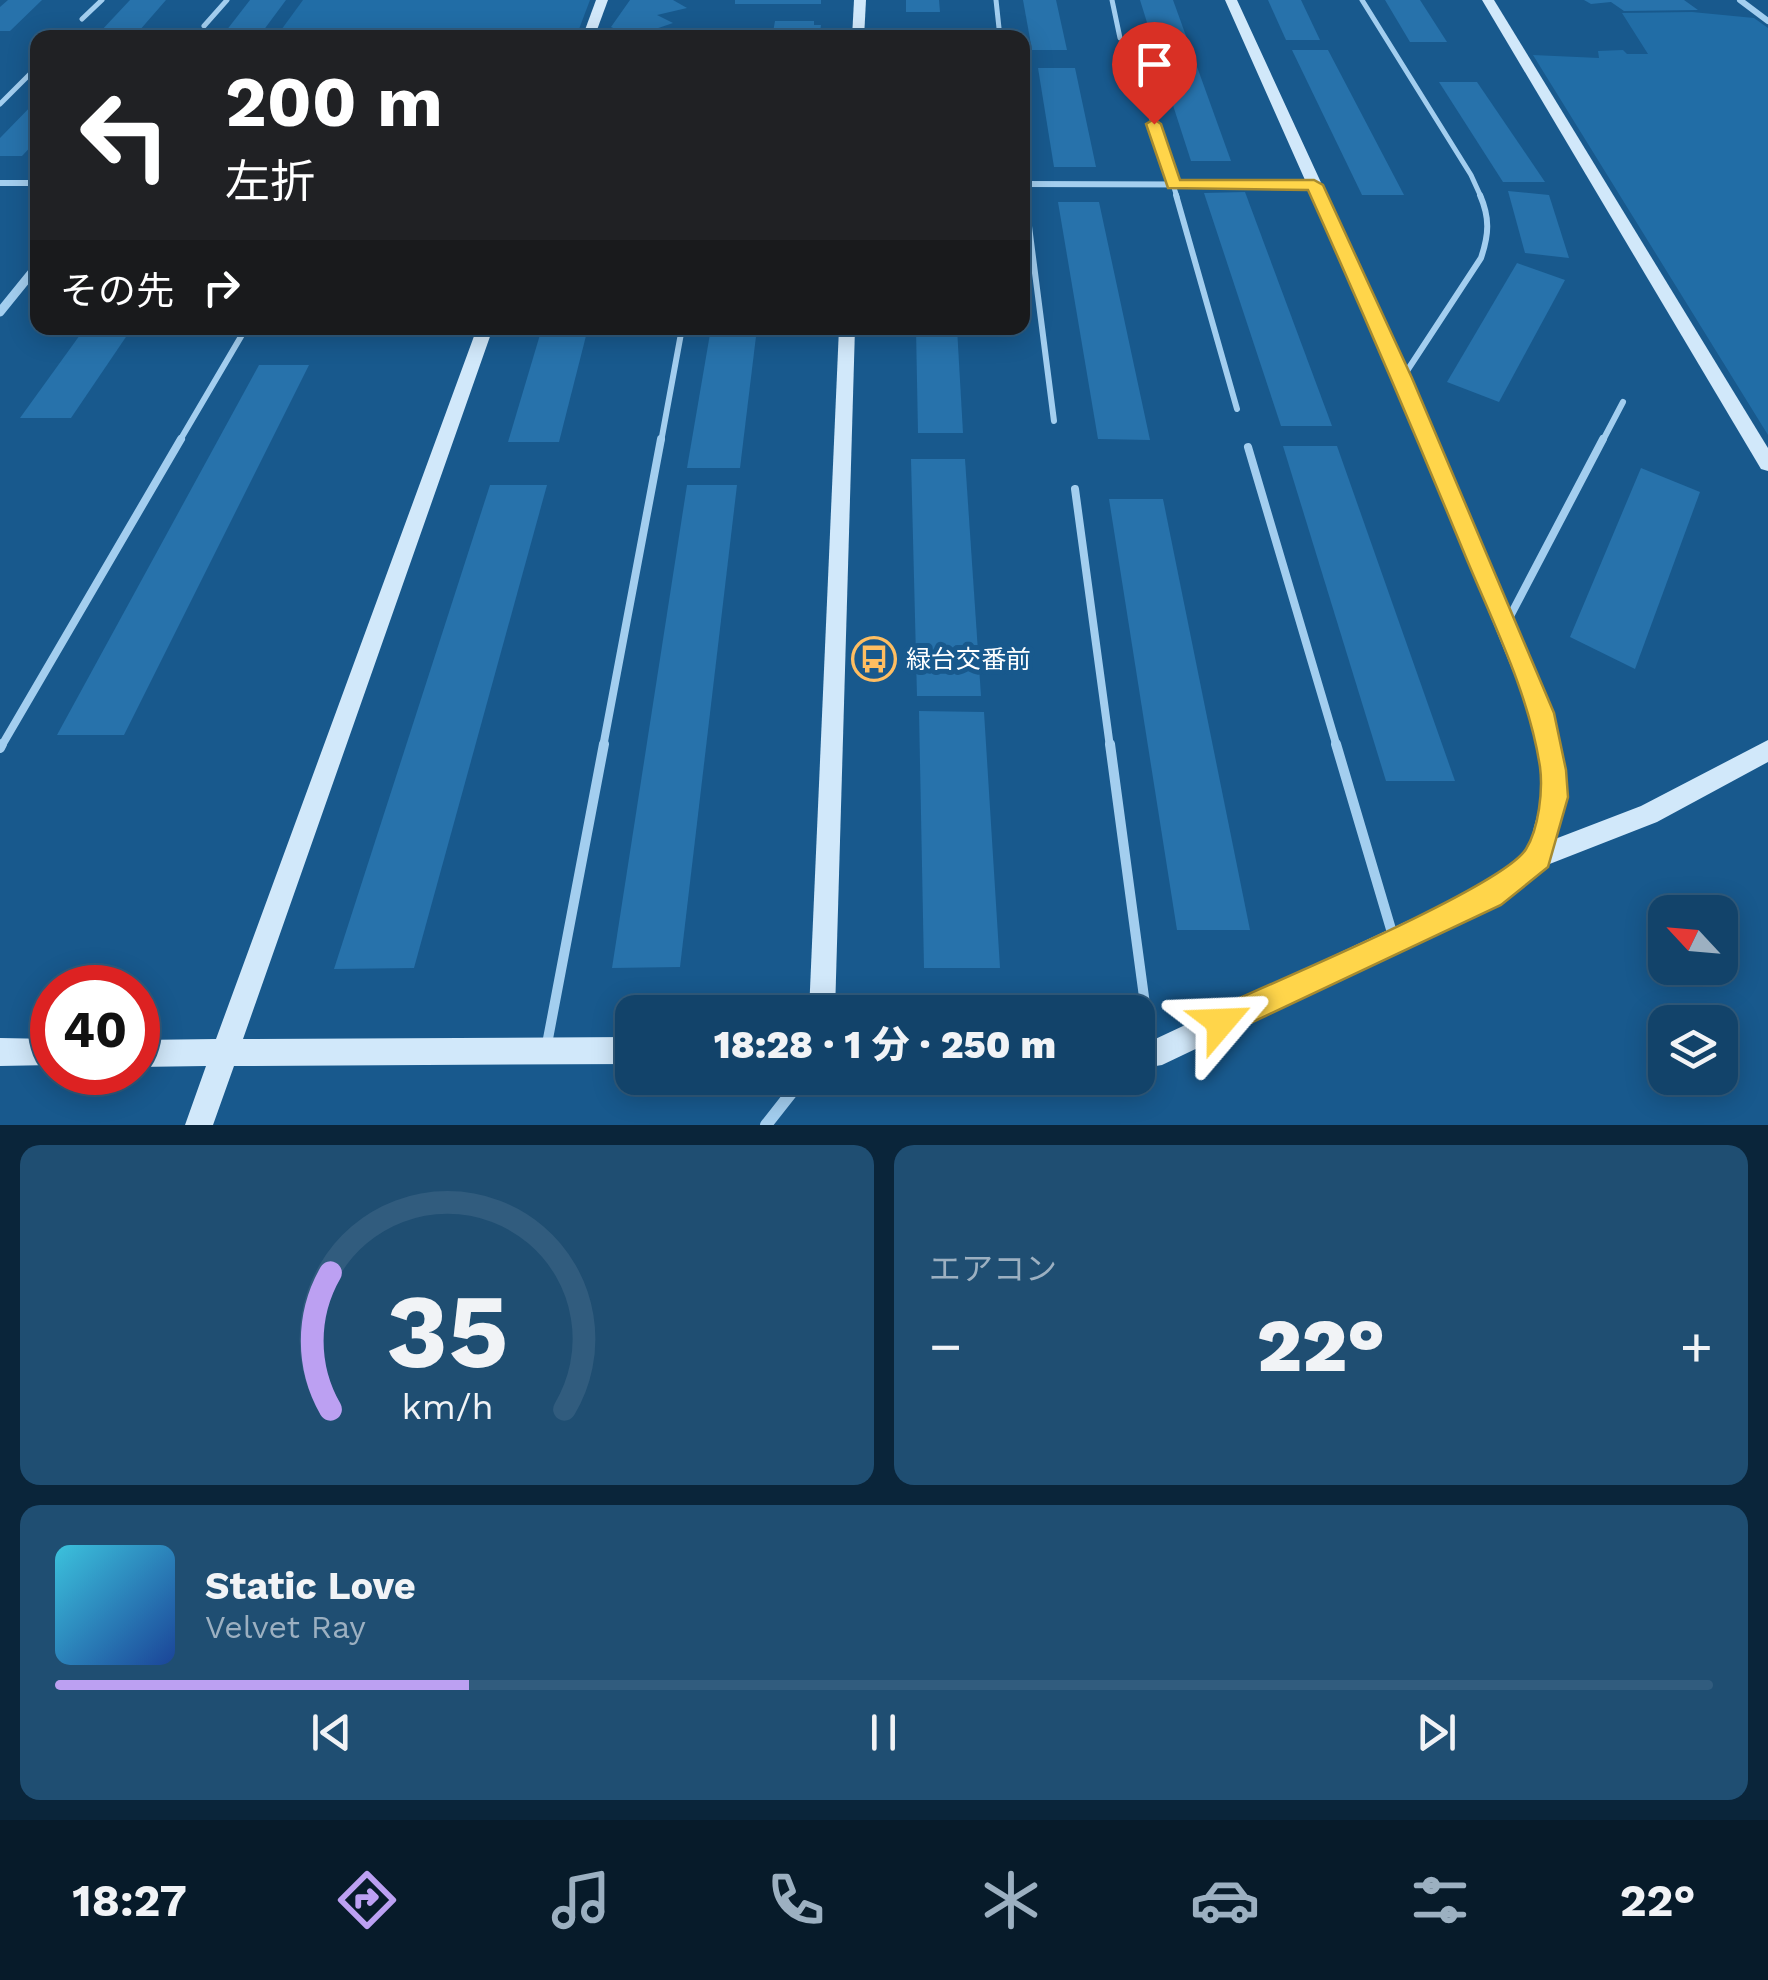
<!DOCTYPE html>
<html lang="ja">
<meta charset="utf-8">
<style>
body{margin:0;font-family:"Work Sans","Noto Sans JP",sans-serif;background:#1f4e72;color:#f1f3f6;height:100vh;display:flex;flex-direction:column;font-size:38px;white-space:nowrap}
*{box-sizing:border-box;margin:0}
p{font-size:32px;color:#9cb0c1}
.icon{flex:none;width:55px;height:55px;fill:none;stroke:currentColor;stroke-width:2;stroke-linecap:round;stroke-linejoin:round}
.map{position:relative;height:1125px;overflow:hidden}
.side{display:flex;flex-direction:column;gap:20px;padding:20px;background:#0a253a;flex:1}
.side>*{flex:none}
.guide{position:absolute;left:30px;top:30px;width:1000px;height:305px;border-radius:20px;box-shadow:0 5px 25px #0003,0 0 0 2px #315c7e;background:#202124;color:#fff;overflow:hidden}
.needle{width:65px;rotate:296deg}
.controls{position:absolute;left:1648px;top:895px;display:grid;gap:20px}
.controls a{display:grid;place-items:center;width:90px;height:90px;border-radius:20px;background:#12436a;box-shadow:0 5px 25px #0003,0 0 0 2px #315c7e;font-size:50px}
.speed{position:absolute;left:30px;top:965px;display:flex;gap:20px;font-size:50px;font-weight:700;text-align:center}
.speed>*{display:grid;place-content:center;width:130px;height:130px;border-radius:50%;background:#12436a;box-shadow:0 5px 25px #0003,0 0 0 2px #315c7e;line-height:1}
.speed .limit{border:15px solid #d22;background:#fff;color:#111}
.pin{position:absolute;display:grid;place-items:center;width:85px;height:85px;color:#fff;margin:-102px -42px;border-radius:50% 50% 50% 0;rotate:-45deg;box-shadow:0 0 10px #0007}
.pin .icon{rotate:45deg}
.me{position:absolute;width:110px;margin:-55px;rotate:64deg;stroke-linejoin:round;filter:drop-shadow(0 0 8px #0008)}
.turn{display:flex;align-items:center;gap:35px;height:210px;padding:0 30px;font-size:45px}
.turn .icon{width:130px;height:130px;stroke-width:2.5}
.turn b{display:block;font-size:70px;line-height:85px}
.then{display:flex;align-items:center;height:95px;padding:0 30px;background:#0003;gap:20px;font-size:38px}
.big{font-size:75px;font-weight:800;line-height:1.1}
.side .widget{flex:1;display:flex;flex-direction:column;justify-content:center;gap:15px;min-width:0;padding:0 35px;border-radius:20px;background:#1f4e72}
.side .dial{align-items:center;gap:0}
.dial svg{height:260px;overflow:visible;fill:none;stroke:#315c7e;stroke-width:7;stroke-linecap:round;text-anchor:middle}
.dial text{fill:#f1f3f6;stroke:none}
.song{display:flex;align-items:center;gap:30px}
.cover{width:120px;height:120px;border-radius:15px;background:linear-gradient(135deg,hsl(190 70% 55%),hsl(220 70% 35%))}
.played{height:10px;border-radius:5px;background:linear-gradient(90deg,#bca0f2 25%,#315c7e 25%)}
.keys{display:flex;justify-content:space-around;direction:ltr}
.heat{display:flex;justify-content:space-between;align-items:center;font-size:55px;direction:ltr}
.side .tiles{flex:1;display:grid;gap:20px;grid-template-columns:1fr 1fr}
.widget:last-child{grid-column:span 2}
.trip{position:absolute;left:615px;top:995px;width:540px;height:100px;border-radius:20px;background:#12436a;box-shadow:0 5px 25px #0003,0 0 0 2px #315c7e;font-weight:800;line-height:100px;text-align:center}
.tabs{display:flex;height:160px;justify-content:space-around;align-items:center;background:#071b2a;color:#9cb0c1}
.tabs .icon{width:70px;height:70px}
.tabs .on{color:#bca0f2}
.tabs b{font-size:45px;color:#f1f3f6}
.map>svg:first-child{display:block}
.green{fill:#216da6}
.building{fill:#2772ab}
.lines{fill:none;stroke-linecap:round;stroke-linejoin:round}
.lane-far3{stroke:#a3ceef;stroke-width:5}
.lane-far2{stroke:#a3ceef;stroke-width:6}
.lane-far1{stroke:#a3ceef;stroke-width:8}
.lane{stroke:#a3ceef;stroke-width:10}
.street-far2{stroke:#a3ceef;stroke-width:6}
.street-far1{stroke:#a3ceef;stroke-width:9}
.street{stroke:#a3ceef;stroke-width:12}
.secondary{fill:#d1e8fa;fill-rule:evenodd}
.route{fill:#ffd54a;stroke:#a68a30;stroke-width:2.5}
.labels{text-anchor:middle;dominant-baseline:central;stroke-width:10;stroke-linejoin:round;paint-order:stroke}
.poi-label{font-size:25px;fill:#fff;stroke:#18598d;text-anchor:start}
</style>
<div class="map">
<svg width="1768" height="1125" viewBox="0 0 1768 1125">
<rect width="100%" height="100%" fill="#18598d"/>
<g class="green">
<polygon points="303,0 590,0 576,37 276,37"/>
<polygon points="1692,12 1754,18 1768,28 1768,435 1533,55 1599,58 1598,51 1623,50 1627,54 1648,54 1622,13"/>
</g>
<g class="building">
<polygon points="8,0 42,0 10,31 0,31 0,7"/>
<polygon points="130,0 166,0 139,31 100,32"/>
<polygon points="250,0 286,0 263,31 226,31"/>
<polygon points="630,0 673,0 687,8 657,15 673,23 632,37 611,27"/>
<rect x="735" y="0" width="86" height="4"/>
<polygon points="906,0 939,0 940,12 906,12"/>
<polygon points="1023,0 1056,0 1067,50 1032,50"/>
<polygon points="1140,0 1173,0 1190,47 1155,48"/>
<polygon points="1268,0 1301,0 1320,40 1286,40"/>
<polygon points="1385,0 1420,0 1447,42 1410,42"/>
<polygon points="1584,0 1684,0 1698,10 1624,11 1611,2 1591,4"/>
<polygon points="775,21 814,21 814,25 821,25 820,32 810,32 810,38 772,38"/>
<polygon points="1292,50 1328,50 1404,195 1362,195"/>
<polygon points="1196,64 1231,161 1191,161 1160,65"/>
<polygon points="1038,68 1075,68 1096,167 1054,167"/>
<polygon points="1439,82 1477,82 1545,182 1503,182"/>
<polygon points="38,99 38,139 22,156 0,156 0,138"/>
<polygon points="1508,191 1549,195 1569,258 1525,253"/>
<polygon points="1245,192 1332,426 1281,426 1204,193"/>
<polygon points="1058,202 1099,202 1150,440 1098,439"/>
<polygon points="1517,263 1565,280 1499,402 1447,382"/>
<polygon points="85,328 132,328 71,418 20,418"/>
<polygon points="542,328 588,328 559,442 508,442"/>
<polygon points="711,328 757,328 740,468 687,468"/>
<polygon points="916,328 957,328 963,433 918,433"/>
<polygon points="259,365 309,365 124,735 57,735"/>
<polygon points="1283,446 1337,446 1455,781 1386,781"/>
<polygon points="911,459 965,459 981,696 917,696"/>
<polygon points="1641,468 1700,492 1635,669 1570,637"/>
<polygon points="490,485 547,485 414,968 334,969"/>
<polygon points="687,485 737,485 680,967 612,968"/>
<polygon points="1109,499 1163,499 1250,930 1177,930"/>
<polygon points="919,711 984,712 1000,968 924,968"/>
</g>
<g class="lines">
<g class="lane-far3">
<polyline points="996,0 999,28"/>
<polyline points="1112,0 1120,38"/>
<polyline points="1362,0 1471,175 1481,197"/>
<polyline points="82,19 102,0"/>
<polyline points="204,26 227,0"/>
<polyline points="1134,63 1177,197"/>
<polyline points="0,104 30,74"/>
<polyline points="1022,174 1025,197"/>
</g>
<g class="lane-far2">
<polyline points="1025,195 1054,421"/>
<polyline points="1176,195 1237,409"/>
<path d="M1403 377 1481 258C1489 234 1490 218 1480 195"/>
<polyline points="179,442 246,328"/>
<polyline points="661,442 682,328"/>
<polyline points="1602,442 1623,402"/>
</g>
<g class="lane-far1">
<polyline points="1248,447 1337,747"/>
<polyline points="1075,489 1110,747"/>
<polyline points="1506,624 1603,439"/>
<polyline points="1,747 181,439"/>
<polyline points="603,747 661,439"/>
</g>
<g class="lane">
<polyline points="1110,744 1151,1049"/>
<polyline points="1336,744 1393,936"/>
<polyline points="0,748 2,744"/>
<polyline points="547,1044 604,744"/>
</g>
<g class="street-far2">
<polyline points="1740,0 1768,21"/>
<polyline points="0,183 38,183"/>
<polyline points="1022,184 1315,185"/>
</g>
<polyline class="street-far1" points="0,312 38,265"/>
<polyline class="street" points="766,1125 803,1078"/>
<g class="secondary">
<polygon points="596,0 608,0 594,38 582,38"/>
<polygon points="854,0 866,0 864,38 852,38"/>
<path d="M1225 0H1237L1411 378 1552 713C1567 762 1568 790 1555 839L1641 806 1768 740V762L1657 822 1547 865 1500 904 1162 1065 1138 1069V1042L1151 1041 1482 886 1528 850 1542 797 1539 743 1530 713 1393 378Z"/>
<polygon points="1482,0 1494,0 1768,448 1768,471 1761,469"/>
<polygon points="477,328 493,328 243,1039 632,1037 632,1064 234,1066 213,1125 185,1125 206,1066 138,1067 138,1040 216,1039"/>
<polygon points="839,328 855,328 835,1012 809,1012"/>
<polygon points="0,1038 52,1039 52,1065 0,1066"/>
</g>
</g>
<path class="route" d="M1154 119 1161 124 1180 180H1314L1323 185 1412 378 1554 713 1566 770 1568 797 1548 867 1501 905 1221 1037 1210 1033 1206 1022 1210 1011C1265 986 1503 887 1526 849 1539 828 1543 790 1540 767 1529 695 1495 627 1467 560 1416 436 1363 312 1308 190L1168 188 1146 124Z"/>
<defs>
<g id="bus-ring" transform="scale(2.25)"><circle r="9.5" fill="#18598d" stroke="#ffbe61" stroke-width="1.5"/><path d="M-5-6H5V4H4V6H2V4H-2V6H-4V4H-5ZM-3.5-4V0h7V-4ZM-3.5 1.2v1.5H-2V1.2ZM2 1.2v1.5H3.5V1.2Z" fill="#ffbe61"/></g>
</defs>
<g fill-rule="evenodd">
<use href="#bus-ring" x="874" y="659"/>
</g>
<g class="labels">
<g class="poi-label">
<text x="906" y="659">緑台交番前</text>
</g>
</g>
</svg>
<div class="controls">
<a><svg class="needle" viewBox="-14 -14 28 28"><path d="M0-13l5 13h-10z" fill="#e53935"/><path d="M0 13l5-13h-10z" fill="#9cb0c1"/></svg></a>
<a><svg class="icon" aria-label="layers" viewBox="0 0 24 24"><path d="M12 4l9 5-9 5-9-5zM3 14l9 5 9-5"/></svg></a>
</div>
<div class="speed"><div class="limit">40</div></div>
<div class="pin" style="left:1154px;top:124px;background:#d93025"><svg class="icon" aria-label="arrive" viewBox="0 0 24 24"><path d="M6 21V4h12l-3 4 3 4H6"/></svg></div>
<svg class="me" style="left:1221px;top:1022px" viewBox="-20 -20 40 40"><path d="M0-17L14 15 0 8-14 15z" fill="#ffd54a" stroke="#fff" stroke-width="4"/></svg>
<div class="trip">18:28 · 1 分 · 250 m</div>
<div class="guide">
<div class="turn"><svg class="icon" aria-label="left" viewBox="0 0 24 24"><path d="M17 20v-9H6M10 6l-5 5 5 5"/></svg><div><b>200 m</b>左折</div></div>
<div class="then">その先<svg class="icon" aria-label="right" viewBox="0 0 24 24"><path d="M7 20v-9h11M14 6l5 5-5 5"/></svg></div>
</div>
</div>
<section class="side">
<div class="tiles">
<div class="widget dial"><svg viewBox="0 0 100 80">
<path d="M14 69A42 42 0 1 1 86 69"/>
<path d="M14 69A42 42 0 0 1 14 27" stroke="#bca0f2"/>
<text x="50" y="56" font-size="32" font-weight="700">35</text>
<text x="50" y="72" font-size="11">km/h</text>
</svg></div>
<div class="widget"><p>エアコン</p>
<div class="heat"><a>−</a><b class="big">22°</b><a>+</a></div>
</div>
<div class="widget">
<div class="song"><i class="cover"></i><div><b>Static Love</b><p>Velvet Ray</p></div></div>
<div class="played"></div>
<div class="keys"><svg class="icon" aria-label="previous" viewBox="0 0 24 24"><path d="M18 5L8 12l10 7zM5 5v14"/></svg><svg class="icon" aria-label="pause" viewBox="0 0 24 24"><path d="M8 5v14M16 5v14"/></svg><svg class="icon" aria-label="next" viewBox="0 0 24 24"><path d="M6 5l10 7-10 7zM19 5v14"/></svg></div>
</div>
</div>
</section>
<nav class="tabs">
<b>18:27</b>
<svg class="icon on" aria-label="directions" viewBox="0 0 24 24"><path d="M12 3l9 9-9 9-9-9zM9 14v-3h6M13 9l2 2-2 2"/></svg>
<svg class="icon" aria-label="music" viewBox="0 0 24 24"><path d="M9 18V5l10-2v13"/><circle cx="6" cy="18" r="3"/><circle cx="16" cy="16" r="3"/></svg>
<svg class="icon" aria-label="phone" viewBox="0 0 24 24"><path d="M5 4h4l2 5-3 2q2 4 5 5l2-3 5 2v4C11 20 4 13 5 4z"/></svg>
<svg class="icon" aria-label="climate" viewBox="0 0 24 24"><path d="M12 3v18M4 7l16 10M4 17L20 7"/></svg>
<svg class="icon" aria-label="car" viewBox="0 0 24 24"><path d="M5 17H2v-5l4-1 3-4h7l3 4 3 1v5h-3M9 17h6M6 11h13"/><circle cx="7" cy="17" r="2"/><circle cx="17" cy="17" r="2"/></svg>
<svg class="icon" aria-label="filters" viewBox="0 0 24 24"><path d="M4 7h16M4 17h16"/><circle cx="9" cy="7" r="2"/><circle cx="15" cy="17" r="2"/></svg>
<b>22°</b>
</nav>
